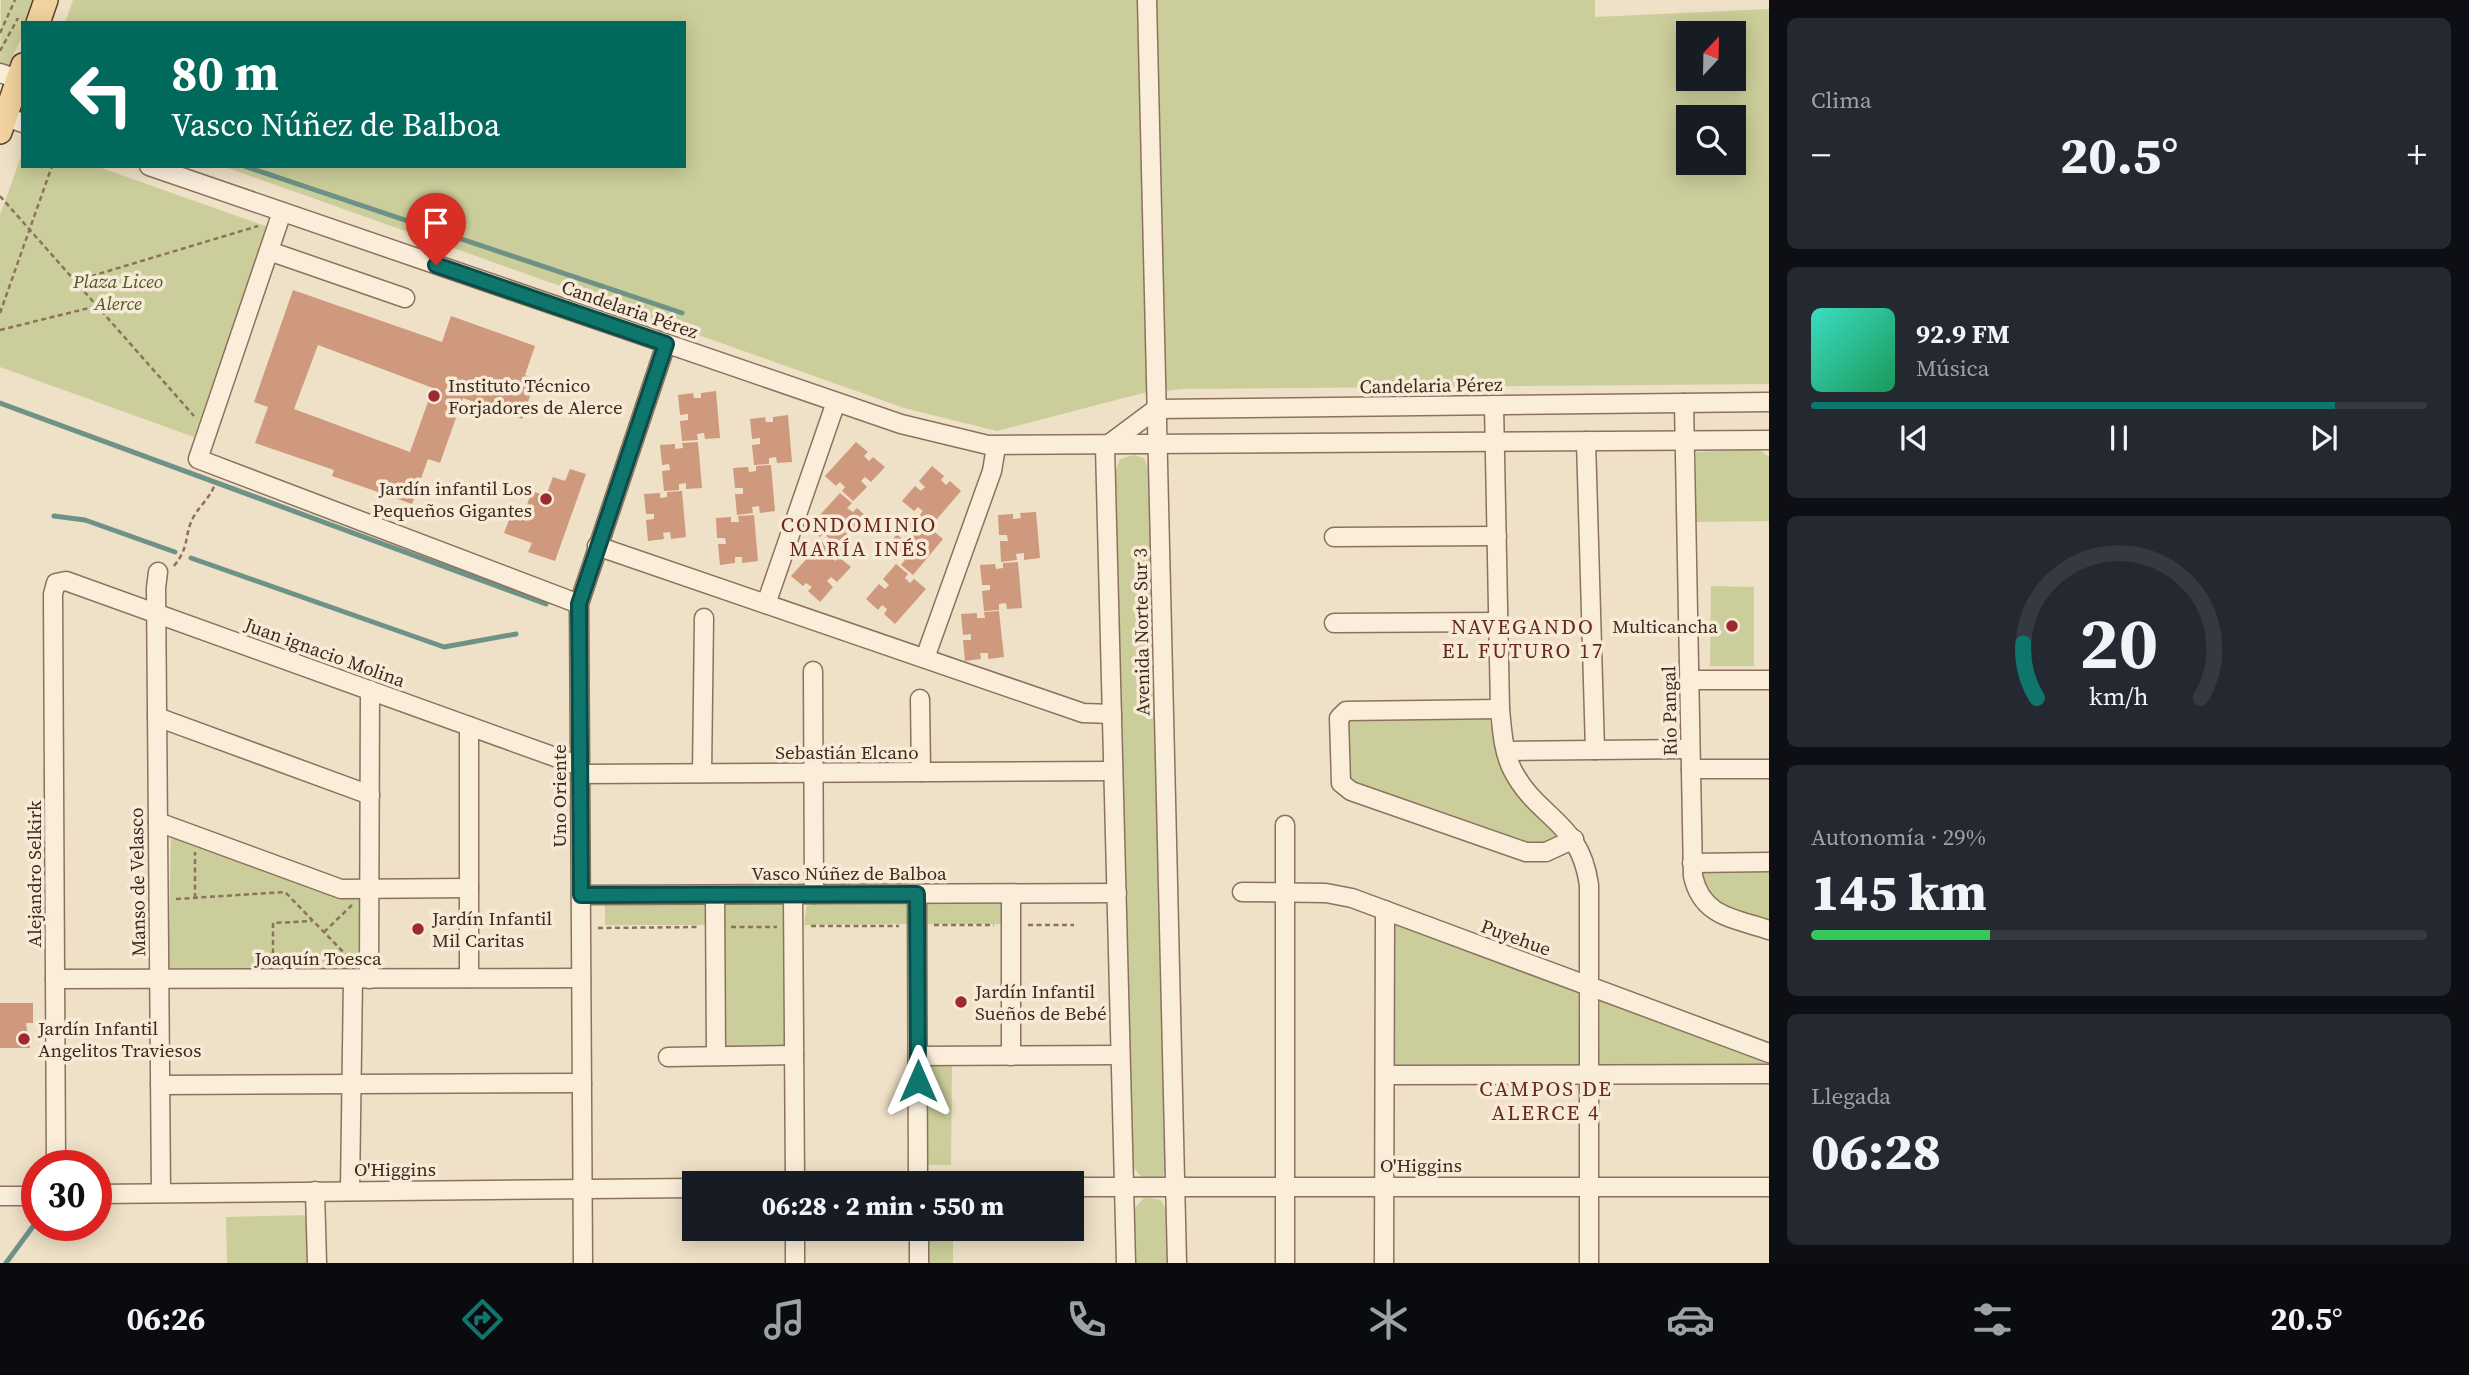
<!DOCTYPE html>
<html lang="es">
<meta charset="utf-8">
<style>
body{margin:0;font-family:"Source Serif 4",serif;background:#242831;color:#f1f3f6;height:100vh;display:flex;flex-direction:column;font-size:26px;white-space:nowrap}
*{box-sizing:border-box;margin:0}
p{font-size:23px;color:#9ea1a6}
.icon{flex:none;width:38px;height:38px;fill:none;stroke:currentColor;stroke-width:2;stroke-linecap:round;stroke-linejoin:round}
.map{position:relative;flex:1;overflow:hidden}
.sheet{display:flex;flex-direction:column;gap:18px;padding:18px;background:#0d0f14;width:700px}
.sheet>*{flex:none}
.guide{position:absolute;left:21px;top:21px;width:665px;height:147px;border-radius:0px;box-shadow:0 4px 18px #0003;background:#00695c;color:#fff;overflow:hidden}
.needle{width:46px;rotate:22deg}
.buttons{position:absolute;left:1676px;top:21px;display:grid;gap:14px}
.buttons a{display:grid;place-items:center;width:70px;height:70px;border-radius:0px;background:#171b24;box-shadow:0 4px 18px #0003;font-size:35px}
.speed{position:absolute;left:21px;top:1150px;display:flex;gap:14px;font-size:35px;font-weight:700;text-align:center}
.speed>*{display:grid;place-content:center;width:91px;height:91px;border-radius:50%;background:#171b24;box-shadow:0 4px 18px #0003;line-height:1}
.speed .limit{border:10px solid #d22;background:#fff;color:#111}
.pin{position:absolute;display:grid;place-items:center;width:60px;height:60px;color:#fff;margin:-72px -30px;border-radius:50% 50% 50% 0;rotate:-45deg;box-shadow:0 0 7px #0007}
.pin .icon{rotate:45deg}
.me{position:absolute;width:77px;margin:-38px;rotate:0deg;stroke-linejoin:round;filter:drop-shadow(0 0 5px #0008)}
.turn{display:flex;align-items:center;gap:24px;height:147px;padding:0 35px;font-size:32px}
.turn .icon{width:91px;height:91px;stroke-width:2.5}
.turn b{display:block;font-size:49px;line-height:60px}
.big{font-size:52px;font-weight:800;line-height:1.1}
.sheet .card{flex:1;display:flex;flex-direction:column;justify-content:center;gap:10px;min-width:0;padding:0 24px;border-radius:10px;background:#242831}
.sheet .dial{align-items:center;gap:0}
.dial svg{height:182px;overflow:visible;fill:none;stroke:#363941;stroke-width:7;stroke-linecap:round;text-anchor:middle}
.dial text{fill:#f1f3f6;stroke:none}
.song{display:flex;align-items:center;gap:21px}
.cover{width:84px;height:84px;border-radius:10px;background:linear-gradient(135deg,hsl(170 70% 55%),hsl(150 70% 35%))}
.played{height:7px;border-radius:4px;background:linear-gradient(90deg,#0f766e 85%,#363941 85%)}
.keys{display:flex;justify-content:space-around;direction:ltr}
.heat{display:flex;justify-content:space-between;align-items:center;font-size:38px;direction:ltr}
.charge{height:10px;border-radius:5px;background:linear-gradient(90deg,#34c759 29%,#363941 0)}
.trip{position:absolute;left:682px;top:1171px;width:402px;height:70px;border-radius:0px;background:#171b24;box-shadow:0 4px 18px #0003;font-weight:800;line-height:70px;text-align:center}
.menu{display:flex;height:112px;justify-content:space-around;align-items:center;background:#090b0e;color:#9ea1a6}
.menu .icon{width:49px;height:49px}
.menu .active{color:#0f766e}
.menu b{font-size:32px;color:#f1f3f6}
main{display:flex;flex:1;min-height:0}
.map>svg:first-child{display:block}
.green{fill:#cbce9a;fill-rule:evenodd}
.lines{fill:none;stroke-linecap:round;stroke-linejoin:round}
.stream{stroke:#6e9287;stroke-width:5}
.building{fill:#ce997c;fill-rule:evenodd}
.minor-casing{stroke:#8c725c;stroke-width:21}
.major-casing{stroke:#5a4030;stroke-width:26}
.path{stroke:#8c725c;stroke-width:2.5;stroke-dasharray:5 3.5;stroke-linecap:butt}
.minor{stroke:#faeedb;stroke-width:18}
.major{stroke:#f2d39f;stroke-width:23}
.route-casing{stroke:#0a4d48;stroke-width:18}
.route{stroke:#0f766e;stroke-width:12}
.poi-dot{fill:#9c2a33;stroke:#f7ebd7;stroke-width:2.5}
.labels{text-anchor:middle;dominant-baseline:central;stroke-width:7;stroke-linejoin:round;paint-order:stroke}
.park-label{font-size:19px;font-style:italic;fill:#4f5826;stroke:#f7ebd7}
.street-label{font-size:19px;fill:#3c2b20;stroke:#f7ebd7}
.poi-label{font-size:19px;fill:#3c2b20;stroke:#f7ebd7;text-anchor:start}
.neighbourhood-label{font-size:21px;letter-spacing:2px;fill:#69291e;stroke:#f7ebd7}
</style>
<main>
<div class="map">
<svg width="1769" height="1263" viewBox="0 0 1769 1263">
<rect width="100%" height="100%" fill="#efe1c7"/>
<g class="green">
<polygon points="1,0 36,0 27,23 23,23 23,34 8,67 0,67"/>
<path d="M73 0H1595V17L1769 9V384L1183 389 1143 393 997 431 904 408 222 166H684V23H65ZM1689 33H1734V79H1689ZM1689 117H1734V163H1689Z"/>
<polygon points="23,151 23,166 96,166 268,227 194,437 0,367 0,215"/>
<polygon points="1759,449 1769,457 1769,521 1695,522 1696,452"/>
<path d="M1134 455 1144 458 1150 473 1168 1165 1162 1178C1147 1183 1136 1176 1132 1162L1115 472 1120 459Z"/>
<polygon points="1711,586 1754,587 1754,666 1710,666"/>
<polygon points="1488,716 1493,730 1562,836 1540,849 1348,783 1346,723 1349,719"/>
<polygon points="171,834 361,894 363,970 168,971"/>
<path d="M1769 866V920C1742 911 1701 906 1703 869Z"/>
<polygon points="605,900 706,902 711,925 605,925"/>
<polygon points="1004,901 1007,924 921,924 923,902"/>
<polygon points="720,902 784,902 785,905 785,1049 723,1050"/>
<polygon points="807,902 911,902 913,924 804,925"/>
<polygon points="1395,923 1578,989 1580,1061 1577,1066 1394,1067 1391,1062 1391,929"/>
<polygon points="1600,999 1769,1060 1769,1069 1602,1067 1599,1063"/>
<polygon points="952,1060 951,1165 923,1165 926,1063"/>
<polygon points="1145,1197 1161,1200 1168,1213 1170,1263 1135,1263 1134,1209"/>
<polygon points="311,1215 312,1263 227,1263 226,1217"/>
<rect x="923" y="1229" width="30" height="34"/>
</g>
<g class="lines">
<g class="stream">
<polyline points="244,166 682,313"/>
<polyline points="0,403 546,604"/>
<polyline points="54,516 85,520 175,552"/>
<polyline points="191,558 444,647 516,634"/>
<polyline points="6,1263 34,1225"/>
</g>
</g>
<g class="building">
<path d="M293 290 442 342 451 316 535 346 525 375 536 379 522 419 463 398 440 463 428 459 412 504 332 476 334 470 255 443 268 407 254 402ZM318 345 433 388 410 452 294 409Z"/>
<polygon points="716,391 720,438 705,439 704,433 697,434 698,440 682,441 680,421 688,420 688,414 680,415 678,395 693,393 694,398 701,398 701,393"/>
<polygon points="788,415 792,462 777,463 776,457 769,458 769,464 754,465 752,445 760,444 760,438 752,439 750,419 765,417 766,422 773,422 773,417"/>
<polygon points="698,442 702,488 686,489 686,483 679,484 679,490 664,491 662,471 670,470 669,464 662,465 660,445 675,444 675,449 683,448 682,443"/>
<polygon points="856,442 868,452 864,456 869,461 873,457 885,467 871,482 865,477 861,481 867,487 853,501 842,491 845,487 840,482 836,486 825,476"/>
<polygon points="771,465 775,511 760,513 759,506 752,507 753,513 737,515 735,494 743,494 743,488 735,488 733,468 748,467 749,472 756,471 756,466"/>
<polygon points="932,466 944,476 941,480 946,485 950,481 961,491 931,526 919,516 923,511 918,507 914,511 902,501 915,486 921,491 925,487 919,481"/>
<polygon points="570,469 586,474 555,561 528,552 532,543 504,533 512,512 523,516 532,491 546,496 553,477 565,481"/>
<polygon points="682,491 686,537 671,539 670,532 663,533 664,539 648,541 646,520 654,519 654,514 646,514 644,494 660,493 660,498 667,497 667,492"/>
<polygon points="840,493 852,503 847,508 853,512 857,508 868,518 855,534 849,528 845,532 851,538 837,553 826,542 829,539 824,533 820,537 809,527"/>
<polygon points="1036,512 1040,558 1024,560 1024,553 1016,554 1017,560 1001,562 1000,541 1008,541 1007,535 999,535 998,515 1013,514 1013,519 1021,518 1020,513"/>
<polygon points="754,515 758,561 742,563 742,557 735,557 735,563 720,565 718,544 726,544 725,538 717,538 716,518 731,517 731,522 739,522 738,516"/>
<polygon points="914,515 926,525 922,528 928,533 931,529 943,539 913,575 901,565 905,560 900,555 896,560 884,550 897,534 903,540 907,535 901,530"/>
<polygon points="822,542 834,552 830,556 835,561 839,557 851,567 837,582 831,577 827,581 833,587 820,602 808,591 812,587 806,583 803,586 791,576"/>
<polygon points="1018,562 1022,608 1007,609 1006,603 999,604 999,610 984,611 982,591 990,590 990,585 982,585 980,565 995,564 996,569 1003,568 1003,563"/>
<polygon points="896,564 908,574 905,578 910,583 914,579 926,589 895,624 884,614 887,609 882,605 878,610 866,599 879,584 885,589 889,585 883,579"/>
<polygon points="999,611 1004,657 988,659 988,653 980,653 981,659 965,661 963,640 971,640 971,634 963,635 961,614 977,613 977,618 985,618 984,612"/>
<polygon points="0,1003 33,1003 33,1023 26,1023 30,1048 0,1048"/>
</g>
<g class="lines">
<g class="minor-casing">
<g id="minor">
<polyline points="1147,0 1177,1263"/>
<polyline points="0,73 18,79"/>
<polyline points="0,115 23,123"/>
<polyline points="149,166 901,424 988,445 1769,440"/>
<polyline points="282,212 198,459 579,604"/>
<polyline points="269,251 405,298"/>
<path d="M1684 403 1693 876C1702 917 1734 918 1769 930"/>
<path d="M1494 405 1500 709C1502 730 1503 750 1512 769 1537 819 1580 820 1589 885V1263"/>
<polyline points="1586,441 1595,750"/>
<polyline points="1334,537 1497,536"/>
<polyline points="597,546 1083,713 1112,714"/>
<polyline points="158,572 156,588 161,1193"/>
<polyline points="766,604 836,402"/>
<polyline points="1334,623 1499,622"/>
<polyline points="925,658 992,471 996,447"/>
<polyline points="813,671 814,894"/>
<polyline points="1689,680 1769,680"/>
<polyline points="920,699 921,772"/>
<polyline points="1500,709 1346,711 1339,718 1341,783 1351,791 1526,852 1546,852 1574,839"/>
<polyline points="157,717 370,795"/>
<polyline points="1506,751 1690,749"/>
<polyline points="1691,769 1769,769"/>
<polyline points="702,773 704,618"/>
<polyline points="580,774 1113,771"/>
<polyline points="158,822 341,889 469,888"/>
<polyline points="1285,825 1285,1263"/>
<polyline points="1692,863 1769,862"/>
<polyline points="1242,892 1326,893 1352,898 1769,1053"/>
<polyline points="917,894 918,1183"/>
<polyline points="1011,894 1011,1056"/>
<polyline points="581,895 1117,893"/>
<polyline points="715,895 716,1056"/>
<polyline points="793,895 795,1183"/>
<polyline points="469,978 469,726"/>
<polyline points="55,979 581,978"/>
<polyline points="369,979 370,690"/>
<polyline points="918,1056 1120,1055"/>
<polyline points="668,1057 794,1055"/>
<polyline points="1385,1075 1769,1074"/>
<polyline points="160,1085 582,1083"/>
<polyline points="56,1166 53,594 56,583 66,581 580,766"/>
<polyline points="1073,1187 1769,1187"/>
<polyline points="350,1190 353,979"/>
<polyline points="315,1191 317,1263"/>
<polyline points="96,1194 695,1188"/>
<polyline points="0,1196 37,1196"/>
<polyline points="795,1228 795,1263"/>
<polyline points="919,1228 919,1263"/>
<polyline points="583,1263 579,604 666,344"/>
<polyline points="1126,1263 1105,447 1156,409 1769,402"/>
<polyline points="1384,1263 1385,910"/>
</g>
</g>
<g class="major-casing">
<g id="major">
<polyline points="38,23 46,0"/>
<polyline points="0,132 23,65"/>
</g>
</g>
<g class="path">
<polyline points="0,33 15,0"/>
<polyline points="0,51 18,18"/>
<polyline points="0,196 194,416"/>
<polyline points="75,281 258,226"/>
<polyline points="0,313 52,166"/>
<polyline points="0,330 97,306"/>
<path d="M174 566C191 545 183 536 194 516 201 504 210 498 215 484"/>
<polyline points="195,898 195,852"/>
<polyline points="176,899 285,892 353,962"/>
<polyline points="934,925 994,925"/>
<polyline points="1028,925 1074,925"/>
<polyline points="811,926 899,926"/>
<polyline points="731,927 777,927"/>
<polyline points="598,928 700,927"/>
<polyline points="324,932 352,905"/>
<polyline points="273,962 273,923 312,921"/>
</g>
<use href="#minor" class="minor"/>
<use href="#major" class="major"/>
</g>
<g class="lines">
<g class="route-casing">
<polyline id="route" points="436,265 666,344 579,604 581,895 917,894 918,1081"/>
</g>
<use href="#route" class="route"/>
</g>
<g class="poi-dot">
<circle cx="434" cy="396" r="7"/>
<circle cx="546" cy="499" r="7"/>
<circle cx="1732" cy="626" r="7"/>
<circle cx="418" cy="929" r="7"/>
<circle cx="961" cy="1002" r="7"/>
<circle cx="24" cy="1039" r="7"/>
</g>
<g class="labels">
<g class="park-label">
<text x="118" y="281">Plaza Liceo<tspan x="118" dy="22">Alerce</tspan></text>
</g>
<g class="street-label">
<text transform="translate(630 309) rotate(19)">Candelaria Pérez</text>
<text transform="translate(1431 385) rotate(-1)">Candelaria Pérez</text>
<text transform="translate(1141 632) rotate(-91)">Avenida Norte Sur 3</text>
<text transform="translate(325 652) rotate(20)">Juan ignacio Molina</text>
<text transform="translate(1669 711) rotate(-91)">Río Pangal</text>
<text x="847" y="752">Sebastián Elcano</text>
<text transform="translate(559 796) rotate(-90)">Uno Oriente</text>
<text x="849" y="873">Vasco Núñez de Balboa</text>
<text transform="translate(34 874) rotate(-90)">Alejandro Selkirk</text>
<text transform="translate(137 882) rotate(-91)">Manso de Velasco</text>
<text transform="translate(1516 937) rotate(20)">Puyehue</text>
<text x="318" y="958">Joaquín Toesca</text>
<text x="1421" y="1165">O'Higgins</text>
<text x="395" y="1169">O'Higgins</text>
</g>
<g class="poi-label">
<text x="448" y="385">Instituto Técnico<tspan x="448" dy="22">Forjadores de Alerce</tspan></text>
<text x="532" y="488" text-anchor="end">Jardín infantil Los<tspan x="532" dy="22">Pequeños Gigantes</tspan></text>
<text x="1718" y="626" text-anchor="end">Multicancha</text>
<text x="432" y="918">Jardín Infantil<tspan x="432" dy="22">Mil Caritas</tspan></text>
<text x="975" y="991">Jardín Infantil<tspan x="975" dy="22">Sueños de Bebé</tspan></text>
<text x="38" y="1028">Jardín Infantil<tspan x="38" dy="22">Angelitos Traviesos</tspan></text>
</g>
<g class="neighbourhood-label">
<text x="859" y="524">CONDOMINIO<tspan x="859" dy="24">MARÍA INÉS</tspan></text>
<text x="1523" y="626">NAVEGANDO<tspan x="1523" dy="24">EL FUTURO 17</tspan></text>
<text x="1546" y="1088">CAMPOS DE<tspan x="1546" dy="24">ALERCE 4</tspan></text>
</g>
</g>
</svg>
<div class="buttons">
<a><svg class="needle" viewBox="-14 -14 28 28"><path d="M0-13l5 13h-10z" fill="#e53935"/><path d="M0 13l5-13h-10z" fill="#9ea1a6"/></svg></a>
<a><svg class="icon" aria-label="search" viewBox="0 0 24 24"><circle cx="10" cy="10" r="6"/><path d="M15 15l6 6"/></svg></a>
</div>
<div class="speed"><div class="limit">30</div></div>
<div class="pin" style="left:436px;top:265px;background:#d93025"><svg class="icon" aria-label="arrive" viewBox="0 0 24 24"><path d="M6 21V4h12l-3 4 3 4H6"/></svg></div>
<svg class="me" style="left:918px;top:1081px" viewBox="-20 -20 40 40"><path d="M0-17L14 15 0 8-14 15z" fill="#0f766e" stroke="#fff" stroke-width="4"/></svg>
<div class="trip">06:28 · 2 min · 550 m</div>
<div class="guide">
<div class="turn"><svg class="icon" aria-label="left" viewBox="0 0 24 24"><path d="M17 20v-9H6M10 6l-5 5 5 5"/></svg><div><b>80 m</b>Vasco Núñez de Balboa</div></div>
</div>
</div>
<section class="sheet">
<div class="card"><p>Clima</p>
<div class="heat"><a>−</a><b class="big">20.5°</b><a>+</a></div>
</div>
<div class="card">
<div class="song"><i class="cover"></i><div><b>92.9 FM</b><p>Música</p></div></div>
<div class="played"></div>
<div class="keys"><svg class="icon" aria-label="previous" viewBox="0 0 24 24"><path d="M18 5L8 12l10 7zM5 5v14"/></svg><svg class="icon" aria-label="pause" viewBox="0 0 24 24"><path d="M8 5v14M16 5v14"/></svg><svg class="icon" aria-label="next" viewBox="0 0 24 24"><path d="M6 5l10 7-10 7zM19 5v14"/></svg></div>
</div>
<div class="card dial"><svg viewBox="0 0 100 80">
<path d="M14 69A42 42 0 1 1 86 69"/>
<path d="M14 69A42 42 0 0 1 8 45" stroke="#0f766e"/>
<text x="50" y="56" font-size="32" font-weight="700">20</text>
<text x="50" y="72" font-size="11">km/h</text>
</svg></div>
<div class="card"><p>Autonomía · 29%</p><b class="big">145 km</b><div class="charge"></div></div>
<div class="card"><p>Llegada</p><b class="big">06:28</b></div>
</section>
</main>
<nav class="menu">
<b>06:26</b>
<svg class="icon active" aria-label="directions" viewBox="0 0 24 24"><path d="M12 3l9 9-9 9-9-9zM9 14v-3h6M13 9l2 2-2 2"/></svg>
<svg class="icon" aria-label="music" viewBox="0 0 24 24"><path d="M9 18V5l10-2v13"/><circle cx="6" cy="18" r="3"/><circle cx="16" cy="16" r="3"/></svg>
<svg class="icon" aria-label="phone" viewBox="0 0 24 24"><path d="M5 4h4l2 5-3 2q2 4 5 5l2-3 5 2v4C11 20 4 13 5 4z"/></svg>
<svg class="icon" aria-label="climate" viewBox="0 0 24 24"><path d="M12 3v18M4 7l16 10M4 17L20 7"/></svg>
<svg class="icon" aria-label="car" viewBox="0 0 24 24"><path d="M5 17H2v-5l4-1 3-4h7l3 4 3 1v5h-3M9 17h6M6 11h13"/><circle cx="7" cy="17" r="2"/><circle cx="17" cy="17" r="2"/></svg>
<svg class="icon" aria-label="filters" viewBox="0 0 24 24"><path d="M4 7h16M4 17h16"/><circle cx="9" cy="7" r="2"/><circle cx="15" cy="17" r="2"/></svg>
<b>20.5°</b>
</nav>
